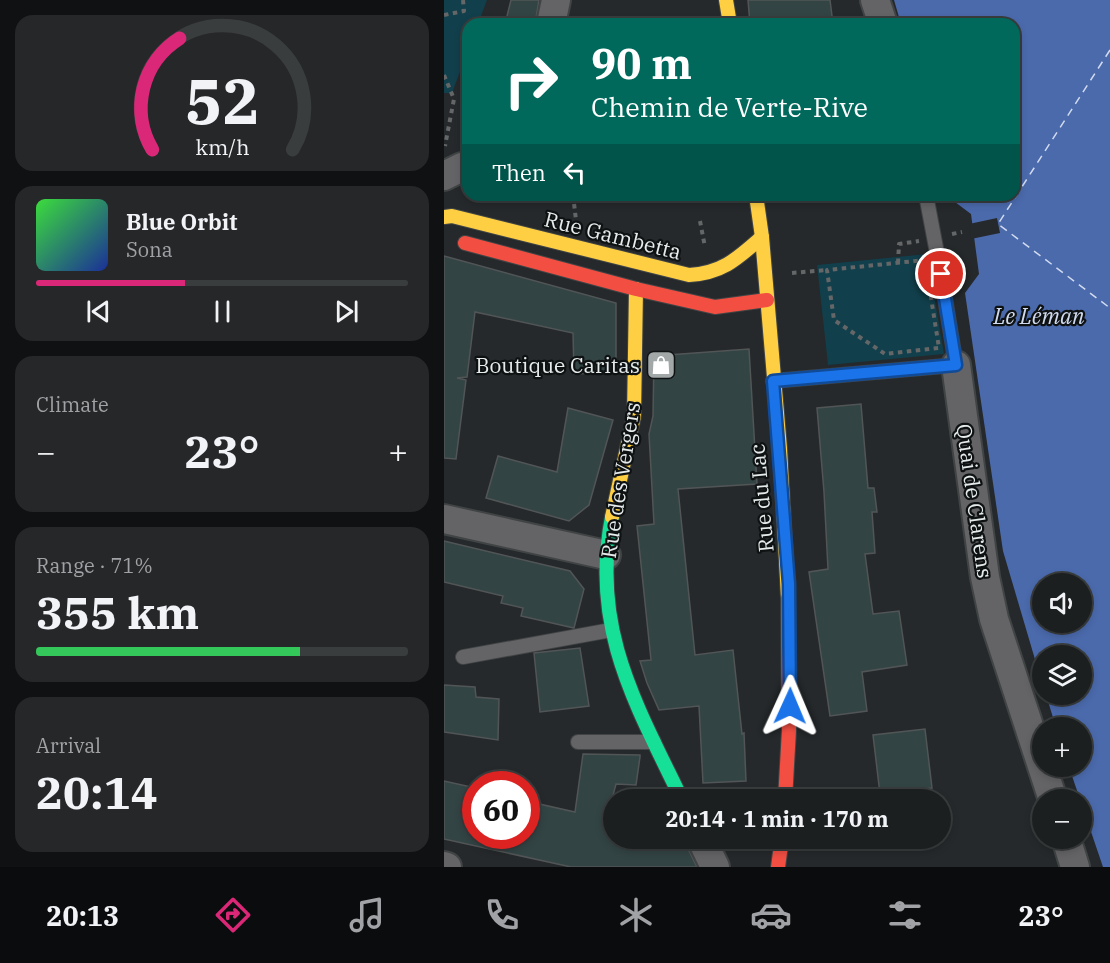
<!DOCTYPE html>
<meta charset="utf-8">
<style>
body{margin:0;font-family:"IBM Plex Serif",serif;background:#252729;color:#f1f3f6;height:100vh;display:flex;flex-direction:column;font-size:22px;white-space:nowrap}
*{box-sizing:border-box;margin:0}
p{font-size:20px;color:#a0a2a5}
.icon{flex:none;width:33px;height:33px;fill:none;stroke:currentColor;stroke-width:2;stroke-linecap:round;stroke-linejoin:round}
.map{position:relative;flex:1;overflow:hidden}
.side{display:flex;flex-direction:column;gap:15px;padding:15px;background:#0f1112;width:444px}
.side>*{flex:none}
.banner{position:absolute;left:18px;top:18px;width:558px;height:183px;border-radius:18px;box-shadow:0 3px 9px #0003,0 0 0 2px #3a3d3e;background:#00695c;color:#fff;overflow:hidden}
.controls{position:absolute;left:588px;top:573px;display:grid;gap:12px}
.controls a{display:grid;place-items:center;width:60px;height:60px;border-radius:50%;background:#1c1f20;box-shadow:0 3px 9px #0003,0 0 0 2px #3a3d3e;font-size:30px}
.speed{position:absolute;left:18px;top:771px;display:flex;gap:12px;font-size:30px;font-weight:700;text-align:center}
.speed>*{display:grid;place-content:center;width:78px;height:78px;border-radius:50%;background:#1c1f20;box-shadow:0 3px 9px #0003,0 0 0 2px #3a3d3e;line-height:1}
.speed .limit{border:9px solid #d22;background:#fff;color:#111}
.pin{position:absolute;display:grid;place-items:center;width:51px;height:51px;color:#fff;margin:-26px;border:3px solid #fff;border-radius:50%;box-shadow:0 2px 6px #0007}
.me{position:absolute;width:66px;margin:-33px;rotate:1deg;stroke-linejoin:round;filter:drop-shadow(0 0 4px #0008)}
.turn{display:flex;align-items:center;gap:21px;height:126px;padding:0 30px;font-size:27px}
.turn .icon{width:78px;height:78px;stroke-width:2.5}
.turn b{display:block;font-size:42px;line-height:51px}
.then{display:flex;align-items:center;height:57px;padding:0 30px;background:#0003;gap:12px;font-size:22px}
.big{font-size:45px;font-weight:700;line-height:1.1}
.side .widget{flex:1;display:flex;flex-direction:column;justify-content:center;gap:9px;min-width:0;padding:0 21px;border-radius:18px;background:#252729}
.side .dial{align-items:center;gap:0}
.dial svg{height:156px;overflow:visible;fill:none;stroke:#3a3d3e;stroke-width:7;stroke-linecap:round;text-anchor:middle}
.dial text{fill:#f1f3f6;stroke:none}
.song{display:flex;align-items:center;gap:18px}
.cover{width:72px;height:72px;border-radius:9px;background:linear-gradient(135deg,hsl(120 70% 55%),hsl(230 70% 35%))}
.played{height:6px;border-radius:3px;background:linear-gradient(90deg,#db2777 40%,#3a3d3e 40%)}
.keys{display:flex;justify-content:space-around;direction:ltr}
.heat{display:flex;justify-content:space-between;align-items:center;font-size:33px;direction:ltr}
.charge{height:9px;border-radius:4px;background:linear-gradient(90deg,#34c759 71%,#3a3d3e 0)}
.trip{position:absolute;left:159px;top:789px;width:348px;height:60px;border-radius:30px;background:#1c1f20;box-shadow:0 3px 9px #0003,0 0 0 2px #3a3d3e;font-weight:700;line-height:60px;text-align:center}
.tabs{display:flex;height:96px;justify-content:space-around;align-items:center;background:#0b0c0d;color:#a0a2a5}
.tabs .icon{width:42px;height:42px}
.tabs .on{color:#db2777}
.tabs b{font-size:27px;color:#f1f3f6}
main{display:flex;flex:1;min-height:0}
.map>svg:first-child{display:block}
.green{fill:#113f4b}
.water{fill:#4b6aac;fill-rule:evenodd}
.pier{fill:#25292b}
.lines{fill:none;stroke-linecap:round;stroke-linejoin:round}
.ferry{stroke:#d1dbf0;stroke-width:1.5;stroke-dasharray:8 6;stroke-linecap:butt}
.building{fill:#334445;stroke:#525556;stroke-width:1.5}
.lane-casing{stroke:#414445;stroke-width:16}
.street-casing{stroke:#414445;stroke-width:32}
.fast-casing{stroke:#414445;stroke-width:16}
.slow-casing{stroke:#414445;stroke-width:16}
.jam-casing{stroke:#414445;stroke-width:16}
.path{stroke:#656667;stroke-width:4;stroke-dasharray:4.5 4.5;stroke-linecap:butt}
.lane{stroke:#646466;stroke-width:14}
.street{stroke:#646466;stroke-width:28}
.fast{stroke:#16e098;stroke-width:14}
.slow{stroke:#ffcf43;stroke-width:14}
.jam{stroke:#f24e42;stroke-width:14}
.route-casing{stroke:#114b97;stroke-width:15}
.route{stroke:#1a73e8;stroke-width:10}
.labels{text-anchor:middle;dominant-baseline:central;stroke-width:4.5;stroke-linejoin:round;paint-order:stroke}
.street-label{font-size:21px;fill:#e6ebec;stroke:#0f1213}
.poi-label{font-size:21px;fill:#e6ebec;stroke:#0f1213;text-anchor:end}
.water-label{font-size:22px;font-style:italic;fill:#d1dbf0;stroke:#0f1213}
</style>
<main>
<section class="side">
<div class="widget dial"><svg viewBox="0 0 100 80">
<path d="M14 69A42 42 0 1 1 86 69"/>
<path d="M14 69A42 42 0 0 1 28 12" stroke="#db2777"/>
<text x="50" y="56" font-size="32" font-weight="700">52</text>
<text x="50" y="72" font-size="11">km/h</text>
</svg></div>
<div class="widget">
<div class="song"><i class="cover"></i><div><b>Blue Orbit</b><p>Sona</p></div></div>
<div class="played"></div>
<div class="keys"><svg class="icon" aria-label="previous" viewBox="0 0 24 24"><path d="M18 5L8 12l10 7zM5 5v14"/></svg><svg class="icon" aria-label="pause" viewBox="0 0 24 24"><path d="M8 5v14M16 5v14"/></svg><svg class="icon" aria-label="next" viewBox="0 0 24 24"><path d="M6 5l10 7-10 7zM19 5v14"/></svg></div>
</div>
<div class="widget"><p>Climate</p>
<div class="heat"><a>−</a><b class="big">23°</b><a>+</a></div>
</div>
<div class="widget"><p>Range · 71%</p><b class="big">355 km</b><div class="charge"></div></div>
<div class="widget"><p>Arrival</p><b class="big">20:14</b></div>
</section>
<div class="map">
<svg width="666" height="867" viewBox="0 0 666 867">
<rect width="100%" height="100%" fill="#25292b"/>
<g class="green">
<polygon points="0,0 43,0 34,24 24,24 24,50 8,93 0,93"/>
<polygon points="483,254 500,354 384,365 373,265"/>
</g>
<path class="water" d="M450 0H666V867H659L625 767 638 766V728L612 727 602 695 638 694V656H598V683L559 551 521 293 535 274 527 214 507 199 505 195H570V24H457ZM598 584H638V622H598Z"/>
<polygon class="pier" points="553,218 556,233 527,239 525,224"/>
<g class="lines">
<polyline class="ferry" points="666,50 554,224 666,308"/>
</g>
<g class="building">
<polygon points="67,0 95,0 91,24 61,24"/>
<polygon points="304,0 386,0 389,24 306,24"/>
<polygon points="0,256 172,303 172,372 130,374 129,333 31,312 23,377 13,378 22,380 12,459 0,458"/>
<polygon points="305,349 313,484 234,489 251,655 289,650 298,734 300,733 302,781 259,783 255,706 215,710 203,683 196,661 207,660 193,526 210,524 205,434 209,416 210,356"/>
<polygon points="417,404 424,488 430,488 433,512 428,512 431,553 421,554 429,614 455,611 463,665 418,672 423,711 386,716 365,572 384,569 380,492 373,408"/>
<polygon points="124,408 169,420 145,505 125,521 42,498 54,456 113,472"/>
<polygon points="0,541 126,571 140,589 130,628 77,616 79,608 57,603 59,596 0,582"/>
<polygon points="136,648 145,706 96,712 90,653"/>
<polygon points="0,685 31,687 32,697 55,699 54,740 0,732"/>
<polygon points="481,729 488,788 436,794 429,735"/>
<polygon points="139,754 196,755 196,757 192,785 172,784 160,829 170,832 170,838 200,838 244,849 253,867 127,867 0,839 0,781 32,788 32,836 82,836 82,801 131,812"/>
</g>
<g class="lines">
<g class="lane-casing">
<g id="lane">
<polyline points="329,381 512,365 497,274 482,195"/>
<polyline points="19,657 167,630"/>
<polyline points="134,742 210,742"/>
</g>
</g>
<g class="street-casing">
<g id="street">
<polyline points="431,0 439,24"/>
<polyline points="107,24 112,0"/>
<polyline points="0,176 18,167 24,167"/>
<polyline points="512,365 541,577 550,619 609,800"/>
<polyline points="0,519 162,555"/>
<polyline points="257,838 271,867"/>
<polyline points="622,838 631,867"/>
<polyline points="0,866 3,867"/>
</g>
</g>
<g class="fast-casing">
<path id="fast" d="M168 517C146 628 192 704 238 800"/>
</g>
<g class="slow-casing">
<g id="slow">
<polyline points="282,0 286,24"/>
<polyline points="312,195 318,237 336,448 344,598"/>
<path d="M0 217 8 216 245 275C279 273 294 258 318 237"/>
<polyline points="168,517 190,416 192,289"/>
</g>
</g>
<g class="jam-casing">
<g id="jam">
<polyline points="21,243 192,289 271,307 323,300"/>
<polyline points="341,800 345,730 344,598"/>
<polyline points="334,867 338,838"/>
</g>
</g>
<g class="path">
<polyline points="0,15 20,11 19,0"/>
<polyline points="0,75 10,99 1,146"/>
<polyline points="129,195 132,220"/>
<polyline points="256,221 261,247"/>
<polyline points="508,234 518,232"/>
<polygon points="481,260 495,348 441,354 390,320 383,270"/>
<polyline points="454,263 455,244 475,241"/>
<polyline points="348,273 383,270"/>
</g>
<use href="#lane" class="lane"/>
<use href="#street" class="street"/>
<use href="#fast" class="fast"/>
<use href="#slow" class="slow"/>
<use href="#jam" class="jam"/>
</g>
<g class="lines">
<g class="route-casing">
<polyline id="route" points="346,706 345,584 329,381 512,365 497,274"/>
</g>
<use href="#route" class="route"/>
</g>
<defs>
<g id="shop-square" transform="scale(1.5)"><rect x="-9" y="-9" width="18" height="18" rx="4" fill="#a2a7a8" stroke="#0f1213"/><path d="M-5-2.5h2.3a2.7 3.5 0 0 1 5.4 0H5L5.5 6h-11ZM-1.5-2.5h3a1.5 2.3 0 0 0-3 0Z" fill="#fff"/></g>
</defs>
<g fill-rule="evenodd">
<use href="#shop-square" x="217" y="365"/>
</g>
<g class="labels">
<g class="street-label">
<text transform="translate(169 235) rotate(14)">Rue Gambetta</text>
<text transform="translate(176 480) rotate(-81)">Rue des Vergers</text>
<text transform="translate(317 498) rotate(-95)">Rue du Lac</text>
<text transform="translate(531 501) rotate(82)">Quai de Clarens</text>
</g>
<g class="poi-label">
<text x="196" y="365">Boutique Caritas</text>
</g>
<g class="water-label">
<text x="595" y="315">Le Léman</text>
</g>
</g>
</svg>
<div class="controls">
<a><svg class="icon" aria-label="sound" viewBox="0 0 24 24"><path d="M4 9h4l5-4v14l-5-4H4zM17 9q2 3 0 6"/></svg></a>
<a><svg class="icon" aria-label="layers" viewBox="0 0 24 24"><path d="M12 4l9 5-9 5-9-5zM3 14l9 5 9-5"/></svg></a>
<a>+</a>
<a>−</a>
</div>
<div class="speed"><div class="limit">60</div></div>
<div class="pin" style="left:497px;top:274px;background:#d93025"><svg class="icon" aria-label="arrive" viewBox="0 0 24 24"><path d="M6 21V4h12l-3 4 3 4H6"/></svg></div>
<svg class="me" style="left:346px;top:706px" viewBox="-20 -20 40 40"><path d="M0-17L14 15 0 8-14 15z" fill="#1a73e8" stroke="#fff" stroke-width="4"/></svg>
<div class="trip">20:14 · 1 min · 170 m</div>
<div class="banner">
<div class="turn"><svg class="icon" aria-label="right" viewBox="0 0 24 24"><path d="M7 20v-9h11M14 6l5 5-5 5"/></svg><div><b>90 m</b>Chemin de Verte-Rive</div></div>
<div class="then">Then<svg class="icon" aria-label="left" viewBox="0 0 24 24"><path d="M17 20v-9H6M10 6l-5 5 5 5"/></svg></div>
</div>
</div>
</main>
<nav class="tabs">
<b>20:13</b>
<svg class="icon on" aria-label="directions" viewBox="0 0 24 24"><path d="M12 3l9 9-9 9-9-9zM9 14v-3h6M13 9l2 2-2 2"/></svg>
<svg class="icon" aria-label="music" viewBox="0 0 24 24"><path d="M9 18V5l10-2v13"/><circle cx="6" cy="18" r="3"/><circle cx="16" cy="16" r="3"/></svg>
<svg class="icon" aria-label="phone" viewBox="0 0 24 24"><path d="M5 4h4l2 5-3 2q2 4 5 5l2-3 5 2v4C11 20 4 13 5 4z"/></svg>
<svg class="icon" aria-label="climate" viewBox="0 0 24 24"><path d="M12 3v18M4 7l16 10M4 17L20 7"/></svg>
<svg class="icon" aria-label="car" viewBox="0 0 24 24"><path d="M5 17H2v-5l4-1 3-4h7l3 4 3 1v5h-3M9 17h6M6 11h13"/><circle cx="7" cy="17" r="2"/><circle cx="17" cy="17" r="2"/></svg>
<svg class="icon" aria-label="filters" viewBox="0 0 24 24"><path d="M4 7h16M4 17h16"/><circle cx="9" cy="7" r="2"/><circle cx="15" cy="17" r="2"/></svg>
<b>23°</b>
</nav>
